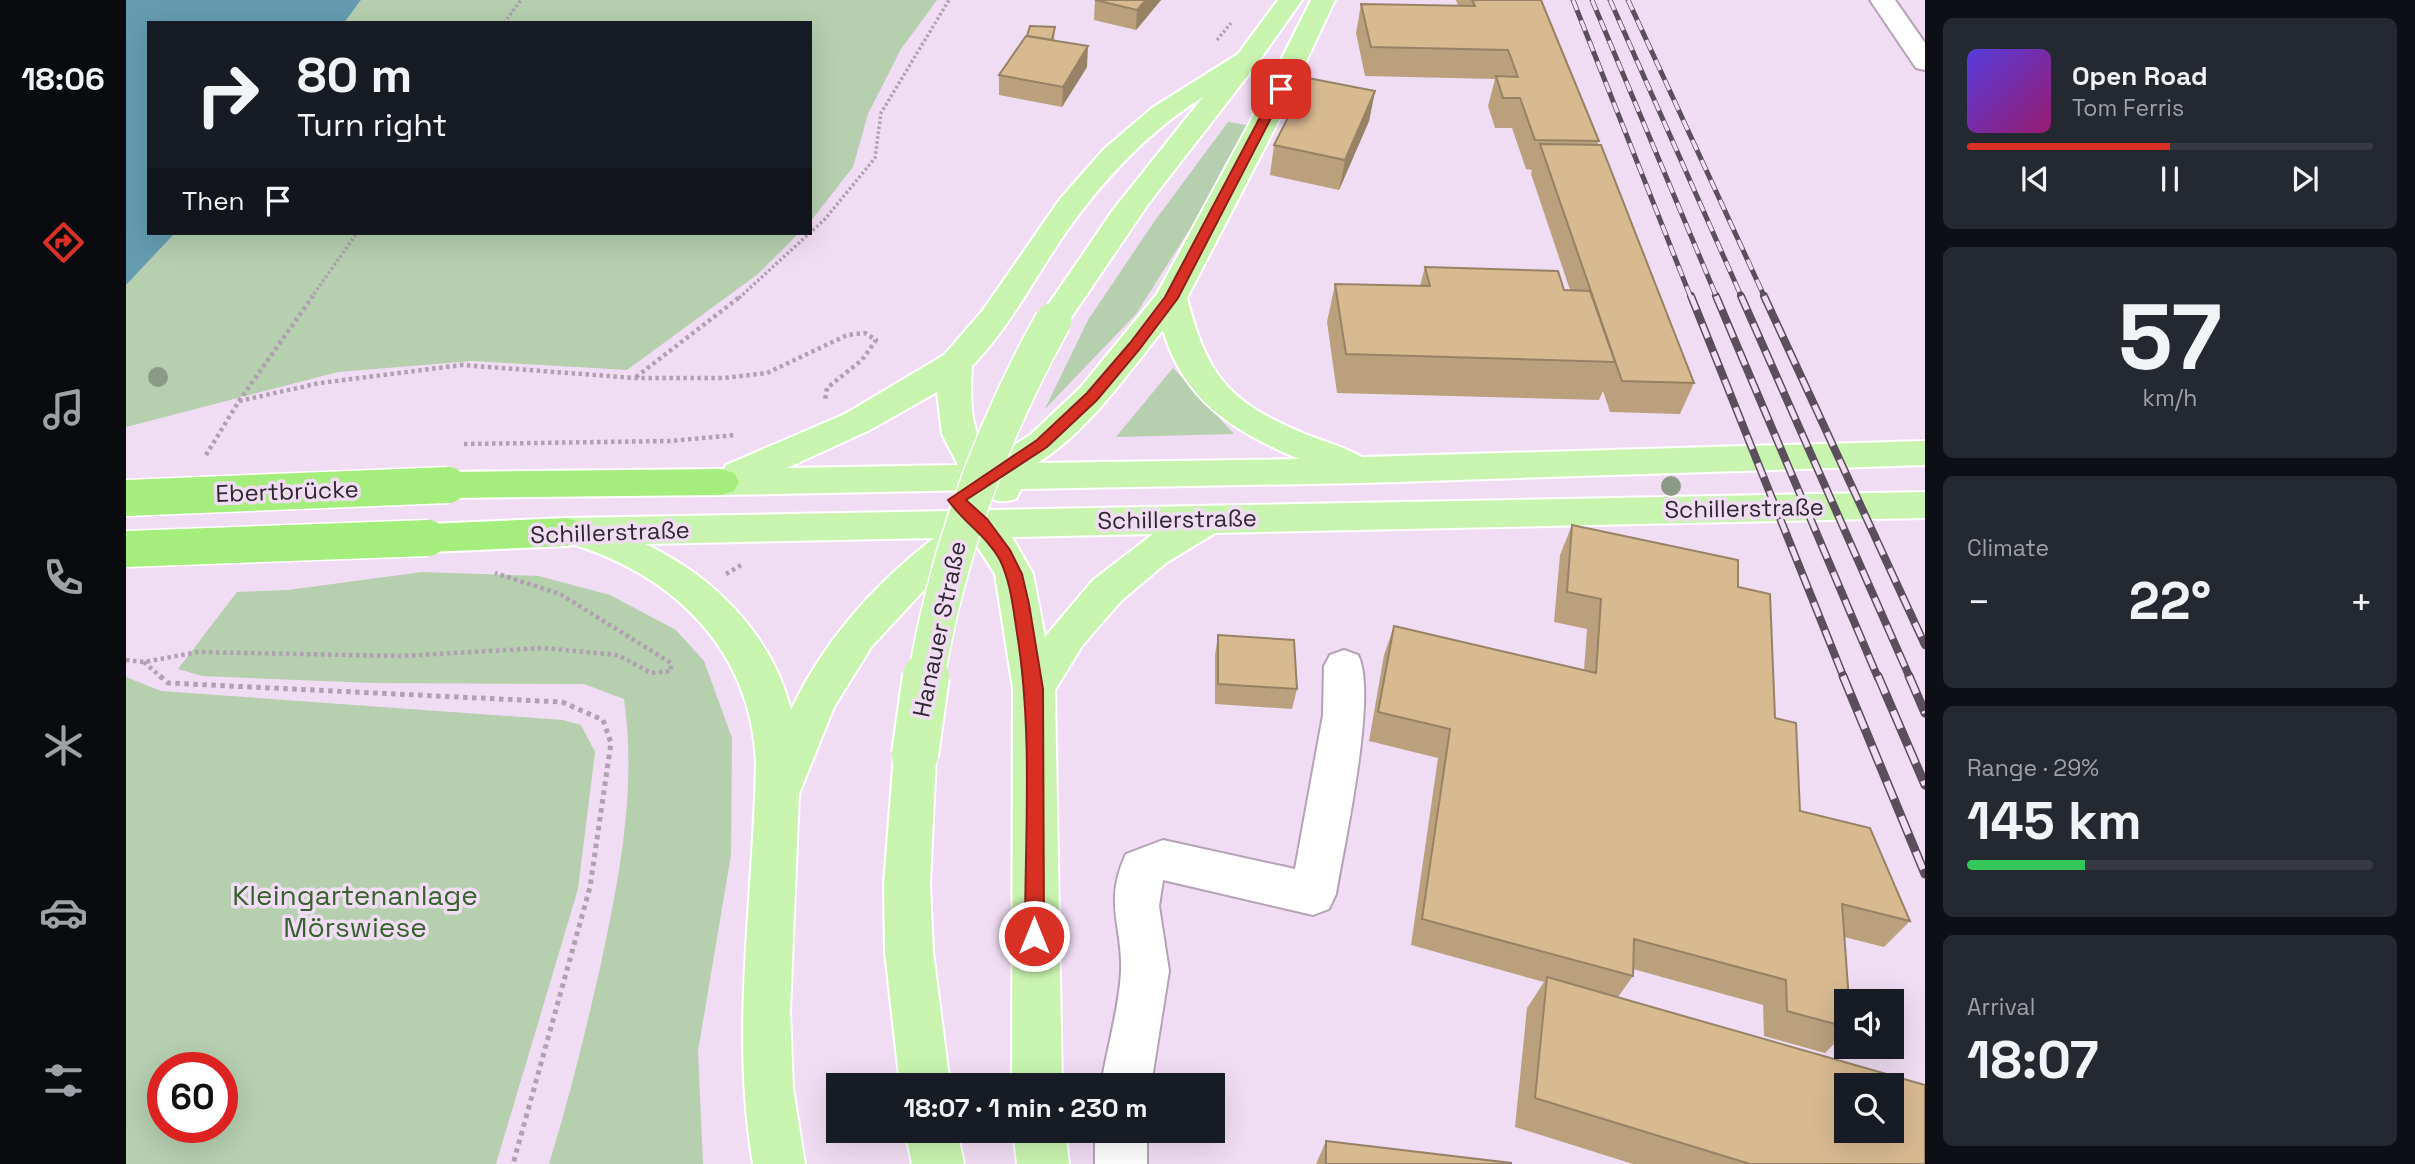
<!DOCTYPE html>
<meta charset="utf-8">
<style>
body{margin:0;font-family:"Space Grotesk",sans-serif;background:#242831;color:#f1f3f6;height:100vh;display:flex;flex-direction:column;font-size:26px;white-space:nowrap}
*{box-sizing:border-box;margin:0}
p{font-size:23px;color:#9ea1a6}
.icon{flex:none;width:38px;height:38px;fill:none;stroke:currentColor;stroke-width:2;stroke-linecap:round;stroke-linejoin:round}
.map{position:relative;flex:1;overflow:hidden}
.sheet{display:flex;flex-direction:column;gap:18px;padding:18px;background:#0d0f14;width:490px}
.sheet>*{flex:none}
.banner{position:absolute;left:21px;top:21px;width:665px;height:214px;border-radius:0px;box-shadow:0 7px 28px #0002;background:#171b24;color:#f1f3f6;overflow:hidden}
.controls{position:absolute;left:1708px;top:989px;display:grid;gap:14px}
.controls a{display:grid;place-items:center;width:70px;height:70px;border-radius:0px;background:#171b24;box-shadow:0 7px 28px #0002;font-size:35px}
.speed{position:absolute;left:21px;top:1052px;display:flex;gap:14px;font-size:35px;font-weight:700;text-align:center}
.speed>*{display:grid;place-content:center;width:91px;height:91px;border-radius:50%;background:#171b24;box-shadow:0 7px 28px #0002;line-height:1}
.speed .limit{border:10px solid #d22;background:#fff;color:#111}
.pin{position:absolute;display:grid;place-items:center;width:60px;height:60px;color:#fff;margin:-30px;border-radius:14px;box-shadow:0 4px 10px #0006}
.me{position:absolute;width:77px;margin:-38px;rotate:0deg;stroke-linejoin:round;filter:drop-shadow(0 0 5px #0008)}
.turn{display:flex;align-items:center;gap:24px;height:147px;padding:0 35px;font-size:32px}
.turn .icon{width:91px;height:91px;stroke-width:2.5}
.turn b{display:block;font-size:49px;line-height:60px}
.then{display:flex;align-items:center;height:66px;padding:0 35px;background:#0003;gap:14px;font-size:26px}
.big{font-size:52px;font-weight:700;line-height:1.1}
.sheet .widget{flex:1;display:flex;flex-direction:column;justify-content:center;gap:10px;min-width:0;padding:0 24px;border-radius:10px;background:#242831}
.sheet .dial{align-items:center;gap:0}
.dial b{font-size:91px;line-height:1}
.song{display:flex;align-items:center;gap:21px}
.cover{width:84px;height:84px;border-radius:10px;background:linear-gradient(135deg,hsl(250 70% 55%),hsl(320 70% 35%))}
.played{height:7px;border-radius:4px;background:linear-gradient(90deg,#d93025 50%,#363941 50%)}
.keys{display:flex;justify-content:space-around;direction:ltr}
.heat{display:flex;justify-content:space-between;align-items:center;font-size:38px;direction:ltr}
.charge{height:10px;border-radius:5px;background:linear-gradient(90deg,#34c759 29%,#363941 0)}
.trip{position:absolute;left:700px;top:1073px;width:399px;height:70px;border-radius:0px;background:#171b24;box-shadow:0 7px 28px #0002;font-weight:700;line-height:70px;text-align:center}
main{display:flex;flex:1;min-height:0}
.tabs{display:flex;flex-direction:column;width:126px;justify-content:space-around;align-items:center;background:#090b0e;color:#9ea1a6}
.tabs .icon{width:49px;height:49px}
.tabs .selected{color:#d93025}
.tabs b{font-size:32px;color:#f1f3f6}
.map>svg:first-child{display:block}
.green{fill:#b5cfaf;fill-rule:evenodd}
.water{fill:#659cb0}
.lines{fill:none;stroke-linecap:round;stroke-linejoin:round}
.minor-casing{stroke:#b5a2b7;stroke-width:4}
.major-casing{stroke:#fff;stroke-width:4}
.highway-casing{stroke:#fff;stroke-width:4}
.path-far2{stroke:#b0a0b1;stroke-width:3.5;stroke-dasharray:2.5 2.5;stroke-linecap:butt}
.path-far1{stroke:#b0a0b1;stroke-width:4.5;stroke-dasharray:3.5 3.5;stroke-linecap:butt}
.path{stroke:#b0a0b1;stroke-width:5;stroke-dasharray:4.5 4.5;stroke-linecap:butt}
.minor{fill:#fff;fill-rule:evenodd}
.major{fill:#c9f4b0;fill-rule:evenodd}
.highway{fill:#a5ed7c;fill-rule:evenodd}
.rail-far2-casing{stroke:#5a4f5a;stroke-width:5}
.rail-far1-casing{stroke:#5a4f5a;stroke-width:8}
.rail-casing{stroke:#5a4f5a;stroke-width:9}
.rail-far2{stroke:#f1ddf3;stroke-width:3.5;stroke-dasharray:11;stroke-linecap:butt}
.rail-far1{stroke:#f1ddf3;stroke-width:5;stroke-dasharray:15;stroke-linecap:butt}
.rail{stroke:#f1ddf3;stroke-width:6;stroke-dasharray:19;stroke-linecap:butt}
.major-bridge-far1-casing{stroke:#fff;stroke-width:39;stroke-linecap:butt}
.major-bridge-casing{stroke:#fff;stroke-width:50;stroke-linecap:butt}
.highway-bridge-casing{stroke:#fff;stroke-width:39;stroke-linecap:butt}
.major-bridge-far1{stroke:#c9f4b0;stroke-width:36}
.major-bridge{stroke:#c9f4b0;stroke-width:46}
.highway-bridge{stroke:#a5ed7c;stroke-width:36}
.tree{fill:#8b9986}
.wall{fill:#baa07d}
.shaded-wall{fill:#978266}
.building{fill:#d8ba91;stroke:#978266;stroke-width:2;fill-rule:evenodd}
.route{fill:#d93025;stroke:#8d1f18;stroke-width:2}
.labels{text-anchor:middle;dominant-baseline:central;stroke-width:7;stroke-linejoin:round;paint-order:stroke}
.street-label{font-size:24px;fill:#302830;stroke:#f1ddf3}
.near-park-label{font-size:28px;fill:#37622d;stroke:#f1ddf3}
</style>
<main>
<nav class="tabs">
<b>18:06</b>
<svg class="icon selected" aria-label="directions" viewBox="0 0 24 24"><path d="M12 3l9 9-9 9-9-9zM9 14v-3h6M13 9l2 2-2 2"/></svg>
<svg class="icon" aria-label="music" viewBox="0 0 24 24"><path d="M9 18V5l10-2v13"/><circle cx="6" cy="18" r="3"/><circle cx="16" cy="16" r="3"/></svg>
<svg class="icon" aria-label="phone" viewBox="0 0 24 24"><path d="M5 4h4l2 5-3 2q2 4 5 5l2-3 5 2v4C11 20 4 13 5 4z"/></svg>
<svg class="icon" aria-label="climate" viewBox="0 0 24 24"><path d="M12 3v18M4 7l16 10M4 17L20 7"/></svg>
<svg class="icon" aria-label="car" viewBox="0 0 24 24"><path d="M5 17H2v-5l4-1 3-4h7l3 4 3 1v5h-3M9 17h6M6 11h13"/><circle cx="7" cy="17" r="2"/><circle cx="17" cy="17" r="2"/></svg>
<svg class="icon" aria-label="filters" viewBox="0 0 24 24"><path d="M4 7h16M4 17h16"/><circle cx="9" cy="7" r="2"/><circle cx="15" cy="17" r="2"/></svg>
</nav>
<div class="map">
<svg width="1799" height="1164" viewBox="0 0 1799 1164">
<rect width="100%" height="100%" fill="#f1ddf3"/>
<g class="green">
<polygon points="235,0 811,0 775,49 742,114 727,167 684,222 684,23 218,23"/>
<polygon points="1102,122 1121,125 1074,213 1010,314 919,409 962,320 1028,222"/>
<polygon points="49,233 673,233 632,274 501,370 347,361 212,372 0,427 0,285"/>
<polygon points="1047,368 1108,434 990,437"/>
<path d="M296 572 413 576 484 595 550 630 578 661 606 738 605 855 572 1051 577 1164H423C443 1099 459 1034 474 968 493 880 511 789 498 699L458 684 246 683 76 676 52 669 111 592 162 590Z"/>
<path d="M0 677 35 691 437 720 455 725 469 752 452 889 370 1164H0ZM37 1068H96V1127H37Z"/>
</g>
<polygon class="water" points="0,0 235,0 218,23 23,23 23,233 49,233 0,285"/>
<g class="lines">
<g class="minor-casing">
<g id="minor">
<polygon points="1744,0 1769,0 1799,43 1799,70 1790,68"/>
<path d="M1218 650 1232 655C1252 693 1218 845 1210 894L1203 909 1187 915 1037 880 1033 906 1043 971 1025 1085H975C981 1048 993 1009 995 972 997 926 977 903 1000 854L1037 840 1169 869 1197 715 1198 666 1204 655Z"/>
<rect x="969" y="1130" width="52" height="34"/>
</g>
</g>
<g class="major-casing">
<g id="major">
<path d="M1152 0H1176L1130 65 1023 203 938 328 927 331 916 328 911 321 987 210 1077 97C1021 132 976 181 938 235 908 279 884 327 846 366 844 397 843 434 866 459L904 435 954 388 1031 294 1121 128 1185 0H1209L1149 128 1061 298C1081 375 1102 402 1177 433 1196 441 1219 447 1236 457L1799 441V465L1238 483 895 489 890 499C874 504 866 501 854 490L595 495 582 491 577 482 582 473 598 469 600 465 719 414 818 355 857 310 934 199 978 149 1026 108 1112 54ZM1037 330C1057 400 1108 432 1173 459L912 463C963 430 999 377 1037 330ZM811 392 816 434 832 465 661 468 744 430Z"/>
<path d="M1799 492V518L1089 533 1040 563 995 601 956 646 929 690 936 1085H886L887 689 869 574 851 546 800 588 746 646 708 707 673 794 664 1011 667 1088 679 1164H627C604 1029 628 897 630 762 625 651 550 577 449 545 443 544 435 544 428 542L422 532 428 522 441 518 824 511 828 500C845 495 852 498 865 510ZM1027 534 967 580 919 637 907 574 886 537ZM808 538C748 584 697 642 665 710 646 635 588 576 519 544Z"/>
<polygon points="789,737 804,742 810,755 804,884 807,952 824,1085 774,1085 759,952 758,884 768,755 774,742"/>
<polygon points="779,1130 831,1130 838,1164 786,1164"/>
<polygon points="887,1130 939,1130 943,1164 891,1164"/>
</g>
</g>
<g class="highway-casing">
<g id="highway">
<polygon points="595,469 608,473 613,482 608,491 595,495 322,498 309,494 304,485 309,476 322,472"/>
<polygon points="441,518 454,522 460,532 454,542 441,546 302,552 289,548 283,538 289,528 302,524"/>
</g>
</g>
<g class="path-far2">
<polyline points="378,23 395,0"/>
<polyline points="1091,40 1105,23"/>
<polyline points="185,298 231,233"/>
<polyline points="613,298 699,219 749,158 755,113 823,0"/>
</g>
<g class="path-far1">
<polyline points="510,377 615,296"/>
<polyline points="113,401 194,383 336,365 509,378 598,378 641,373 721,335 739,333 750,340 736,360 701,388 699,400"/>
<polyline points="338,444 544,441 610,435"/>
<polyline points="80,455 113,401 187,296"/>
<polyline points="600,574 617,564"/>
<polyline points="0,660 18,662 72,652 275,656 417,648 492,655 525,673 545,671 545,663 434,594 369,573"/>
<polyline points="18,662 36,678"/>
</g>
<polyline class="path" points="34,676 42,683 436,702 477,720 485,743 464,887 387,1164"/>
<use href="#minor" class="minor"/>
<use href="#major" class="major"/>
<use href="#highway" class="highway"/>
<g class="rail-far2-casing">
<g id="rail-far2">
<polyline points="1447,0 1565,298"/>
<polyline points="1466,0 1591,298"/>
<polyline points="1484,0 1616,298"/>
<polyline points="1502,0 1639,298"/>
</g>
</g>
<g class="rail-far1-casing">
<g id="rail-far1">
<polyline points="1565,296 1718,678"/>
<polyline points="1590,296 1752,678"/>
<polyline points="1615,296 1784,678"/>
<polyline points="1638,296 1799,645"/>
</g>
</g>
<g class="rail-casing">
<g id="rail">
<polyline points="1717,676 1799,874"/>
<polyline points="1752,676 1799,785"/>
<polyline points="1783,676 1799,713"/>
</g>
</g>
<use href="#rail-far2" class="rail-far2"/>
<use href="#rail-far1" class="rail-far1"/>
<use href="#rail" class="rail"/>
<g class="major-bridge-far1-casing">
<path id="major-bridge-far1" d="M800 678C822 551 864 434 927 321"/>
</g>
<g class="major-bridge-casing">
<polyline id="major-bridge" points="789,755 800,676"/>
</g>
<g class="highway-bridge-casing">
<g id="highway-bridge">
<polyline points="0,498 322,485"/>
<polyline points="0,549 302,538"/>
</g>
</g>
<use href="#major-bridge-far1" class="major-bridge-far1"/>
<use href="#major-bridge" class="major-bridge"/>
<use href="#highway-bridge" class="highway-bridge"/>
</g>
<g class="tree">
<circle cx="32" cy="377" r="10"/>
<circle cx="1545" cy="486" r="10"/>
</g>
<g class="wall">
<polygon points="969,0 1035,0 1010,30 968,20"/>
<polygon points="1330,0 1415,0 1473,141 1471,145 1568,383 1554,414 1484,412 1477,391 1473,400 1211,393 1201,322 1209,284 1294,286 1299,267 1444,290 1405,174 1406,170 1400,169 1386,128 1369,128 1362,106 1369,79 1239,76 1230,33 1235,4 1332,6"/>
<polygon points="929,27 928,40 961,67 936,107 873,95 873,75"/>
<polygon points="1249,91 1243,121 1213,190 1144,175 1148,145"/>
<polygon points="1446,525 1612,587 1674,811 1784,921 1758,947 1718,937 1720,1032 1699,1053 1638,1036 1637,1005 1507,969 1507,976 1492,997 1799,1164 1507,1164 1389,1127 1401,1008 1418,982 1285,945 1312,758 1243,741 1258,655 1268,626 1458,670 1461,629 1428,622 1434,555"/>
<polygon points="1092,635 1171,689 1166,709 1089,704 1089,655"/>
<polygon points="1200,1141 1385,1164 1190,1164"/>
</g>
<g class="shaded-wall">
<polygon points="1020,0 1035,0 1010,30 1011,10"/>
<polygon points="962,46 961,67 936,107 937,87"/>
<polygon points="1249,91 1243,121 1213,190 1219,160"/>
</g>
<g class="building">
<polygon points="969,0 1020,0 1011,10"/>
<polygon points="1346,0 1415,0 1473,141 1409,140 1394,98 1377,98 1370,76 1392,77 1382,50 1245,47 1235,4 1349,6"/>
<polygon points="904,26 929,27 926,40 901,36"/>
<polygon points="900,36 962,46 937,87 873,75"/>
<polygon points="1182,78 1249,91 1219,160 1148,145"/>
<polygon points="1414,144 1475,145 1568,383 1496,381"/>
<polygon points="1299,267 1432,271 1438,290 1464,291 1489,362 1220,354 1209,284 1304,286"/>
<polygon points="1446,525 1612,560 1612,587 1644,594 1649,718 1670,723 1674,811 1744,828 1784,921 1716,904 1723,1001 1720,1001 1720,1027 1661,1011 1660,980 1508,939 1507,976 1296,919 1324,729 1252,712 1268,626 1470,673 1475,599 1441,592"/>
<polygon points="1092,635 1168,640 1171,689 1092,684"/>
<path d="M1421 977 1799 1085V1164H1624L1409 1098ZM1720 1085H1766V1130H1720Z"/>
<polygon points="1200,1141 1385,1163 1385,1164 1200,1164"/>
</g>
<path class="route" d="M1155 86 1160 89 1052 298 1013 350 971 400 921 447 840 500 861 519 884 550 896 574 903 604 917 689 918 936 915 942 908 945 902 942 899 936C899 835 907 732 891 633 887 608 885 583 874 560 861 536 837 522 822 500L911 440 961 393 1004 343 1039 297 1149 89Z"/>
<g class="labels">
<g class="street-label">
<text transform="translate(161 491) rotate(-2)">Ebertbrücke</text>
<text transform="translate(1618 508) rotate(-1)">Schillerstraße</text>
<text transform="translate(1051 519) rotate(-1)">Schillerstraße</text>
<text transform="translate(484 532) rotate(-2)">Schillerstraße</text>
<text transform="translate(813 629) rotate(-78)">Hanauer Straße</text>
</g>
<g class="near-park-label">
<text x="229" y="895">Kleingartenanlage<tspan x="229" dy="32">Mörswiese</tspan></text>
</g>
</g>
</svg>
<div class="controls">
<a><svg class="icon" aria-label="sound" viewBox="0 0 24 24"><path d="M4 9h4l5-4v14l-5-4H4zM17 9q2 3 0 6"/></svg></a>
<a><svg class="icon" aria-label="search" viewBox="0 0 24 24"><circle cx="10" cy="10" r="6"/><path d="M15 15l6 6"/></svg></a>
</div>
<div class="speed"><div class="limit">60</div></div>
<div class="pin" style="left:1155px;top:89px;background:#d93025"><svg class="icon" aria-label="arrive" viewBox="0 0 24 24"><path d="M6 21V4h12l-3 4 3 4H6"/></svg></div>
<svg class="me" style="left:908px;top:936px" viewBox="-20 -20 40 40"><circle r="17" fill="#d93025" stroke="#fff" stroke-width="3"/><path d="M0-11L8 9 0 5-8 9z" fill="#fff"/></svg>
<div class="trip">18:07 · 1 min · 230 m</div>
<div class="banner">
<div class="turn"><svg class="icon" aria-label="right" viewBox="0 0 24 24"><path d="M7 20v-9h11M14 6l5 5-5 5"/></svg><div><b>80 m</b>Turn right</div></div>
<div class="then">Then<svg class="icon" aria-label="arrive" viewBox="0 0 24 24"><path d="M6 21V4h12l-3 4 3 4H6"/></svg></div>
</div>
</div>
<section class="sheet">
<div class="widget">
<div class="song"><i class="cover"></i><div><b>Open Road</b><p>Tom Ferris</p></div></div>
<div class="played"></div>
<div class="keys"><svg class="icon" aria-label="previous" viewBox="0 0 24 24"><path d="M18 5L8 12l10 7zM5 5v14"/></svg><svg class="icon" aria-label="pause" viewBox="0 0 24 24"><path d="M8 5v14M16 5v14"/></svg><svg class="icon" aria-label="next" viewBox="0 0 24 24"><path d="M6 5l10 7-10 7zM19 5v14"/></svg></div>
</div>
<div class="widget dial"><b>57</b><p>km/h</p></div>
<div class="widget"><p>Climate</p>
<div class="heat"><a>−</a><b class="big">22°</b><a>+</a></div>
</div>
<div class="widget"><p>Range · 29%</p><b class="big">145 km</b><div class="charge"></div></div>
<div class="widget"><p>Arrival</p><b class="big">18:07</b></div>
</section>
</main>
